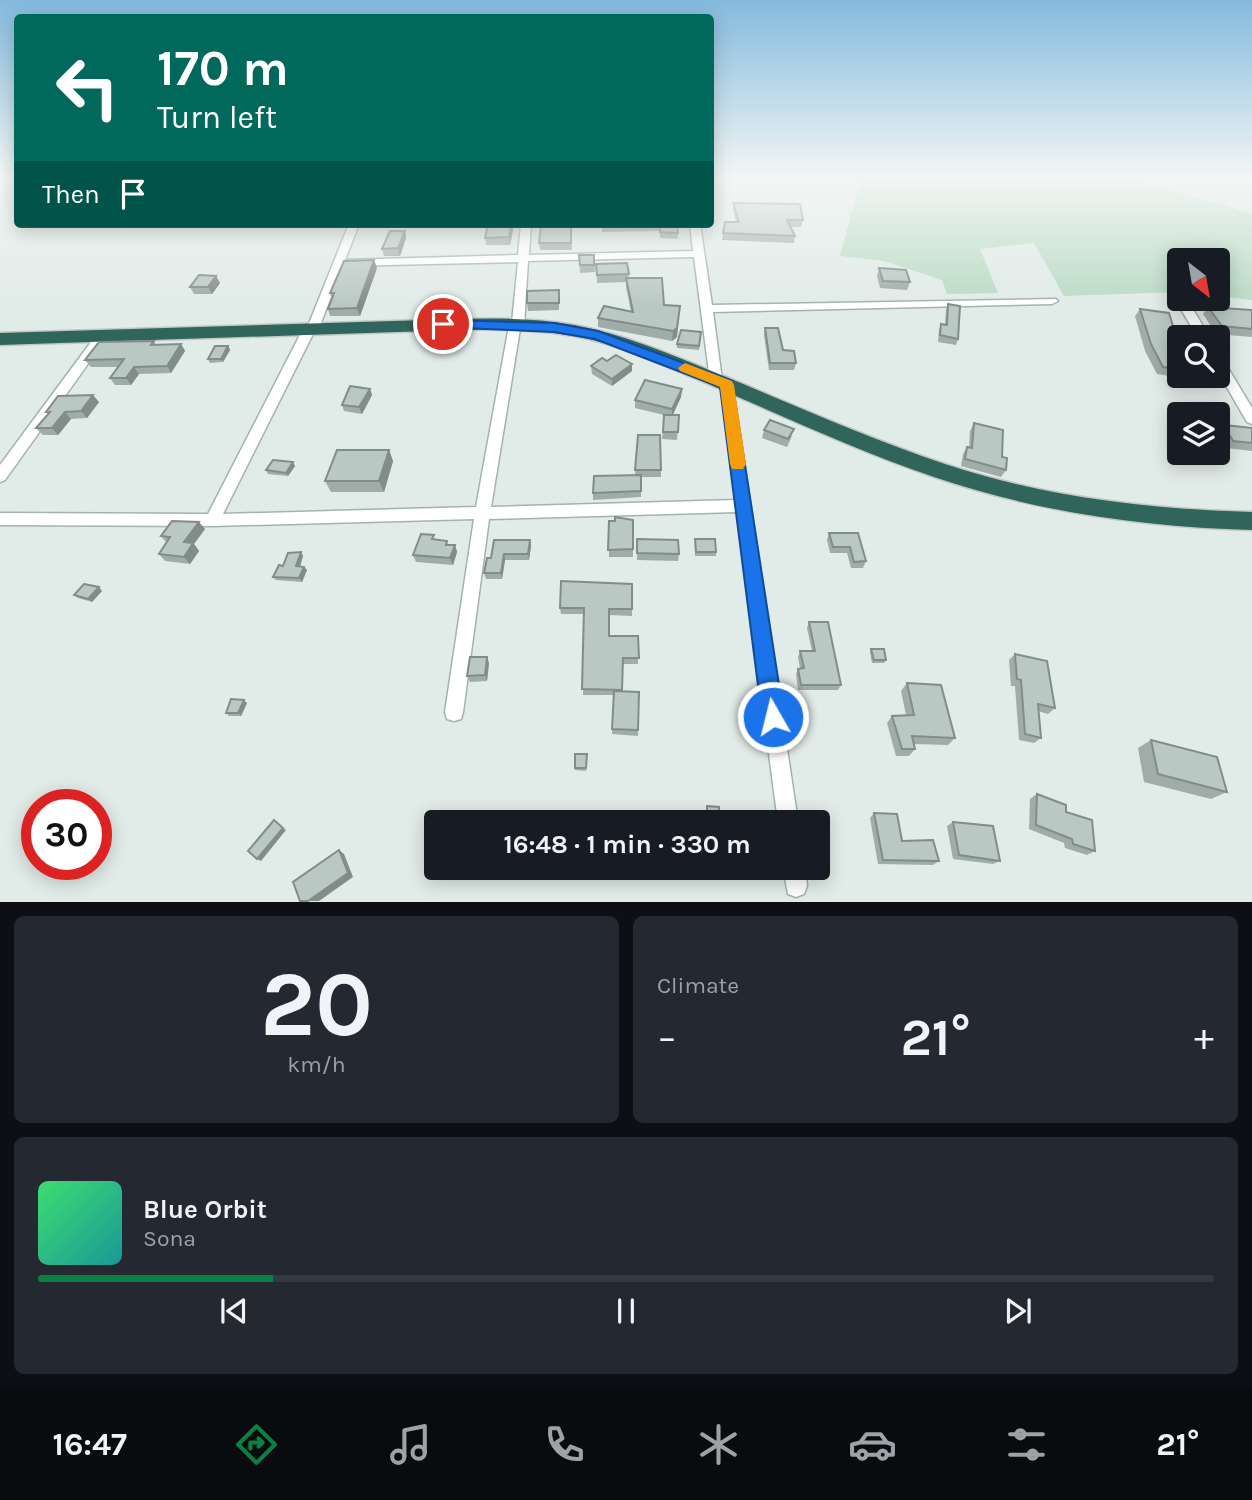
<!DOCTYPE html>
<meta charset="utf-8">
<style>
body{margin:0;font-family:Karla,sans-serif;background:#242831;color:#f1f3f6;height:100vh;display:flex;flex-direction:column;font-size:26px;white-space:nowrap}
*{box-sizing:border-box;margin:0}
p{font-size:23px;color:#9ea1a6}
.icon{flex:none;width:38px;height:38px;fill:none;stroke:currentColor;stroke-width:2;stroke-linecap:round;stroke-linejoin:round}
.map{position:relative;height:902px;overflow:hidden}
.sheet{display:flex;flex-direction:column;gap:14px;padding:14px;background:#0d0f14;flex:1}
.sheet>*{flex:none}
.top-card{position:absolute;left:14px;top:14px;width:700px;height:214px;border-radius:7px;box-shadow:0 4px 18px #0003;background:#00695c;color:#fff;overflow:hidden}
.needle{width:46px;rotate:149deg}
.fabs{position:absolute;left:1167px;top:248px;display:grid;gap:14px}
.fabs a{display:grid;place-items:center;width:63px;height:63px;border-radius:7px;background:#171b24;box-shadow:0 4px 18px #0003;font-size:35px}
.speed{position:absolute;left:21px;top:789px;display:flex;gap:14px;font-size:35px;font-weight:700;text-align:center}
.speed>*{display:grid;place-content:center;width:91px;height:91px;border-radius:50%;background:#171b24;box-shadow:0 4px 18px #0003;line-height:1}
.speed .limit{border:10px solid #d22;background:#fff;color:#111}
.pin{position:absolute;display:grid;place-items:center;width:60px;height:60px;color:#fff;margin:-30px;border:4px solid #fff;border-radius:50%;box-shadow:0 2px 7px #0007}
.me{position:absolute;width:77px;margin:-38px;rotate:352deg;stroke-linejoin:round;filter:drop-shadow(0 0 5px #0008)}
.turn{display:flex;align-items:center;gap:24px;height:147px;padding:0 28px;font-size:32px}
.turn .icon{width:91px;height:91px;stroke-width:2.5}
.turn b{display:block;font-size:49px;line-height:60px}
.then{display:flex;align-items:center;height:66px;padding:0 28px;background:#0003;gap:14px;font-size:26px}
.big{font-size:52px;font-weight:700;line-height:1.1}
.sheet .card{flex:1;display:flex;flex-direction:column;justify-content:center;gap:10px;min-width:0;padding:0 24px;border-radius:10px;background:#242831}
.sheet .dial{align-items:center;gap:0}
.dial b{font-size:91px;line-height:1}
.song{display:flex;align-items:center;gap:21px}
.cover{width:84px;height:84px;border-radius:10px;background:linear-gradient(135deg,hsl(140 70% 55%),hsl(180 70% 35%))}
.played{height:7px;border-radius:4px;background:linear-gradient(90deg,#0b8043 20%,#363941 20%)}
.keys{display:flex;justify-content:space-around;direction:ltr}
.heat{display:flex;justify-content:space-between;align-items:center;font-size:38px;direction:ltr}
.sheet .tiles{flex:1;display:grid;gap:14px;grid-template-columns:1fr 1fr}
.card:last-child{grid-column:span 2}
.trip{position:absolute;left:424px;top:810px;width:406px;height:70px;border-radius:7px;background:#171b24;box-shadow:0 4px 18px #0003;font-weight:700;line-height:70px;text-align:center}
.tabs{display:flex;height:112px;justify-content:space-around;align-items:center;background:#090b0e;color:#9ea1a6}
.tabs .icon{width:49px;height:49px}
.tabs .active{color:#0b8043}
.tabs b{font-size:32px;color:#f1f3f6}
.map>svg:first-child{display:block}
.green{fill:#bbdbc5}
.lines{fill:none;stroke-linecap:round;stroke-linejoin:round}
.street-casing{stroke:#a4b3ae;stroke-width:3}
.highway-casing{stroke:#c1c8c6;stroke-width:3}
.street{fill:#fff;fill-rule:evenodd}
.highway{fill:#30655c;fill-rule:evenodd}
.wall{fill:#a0aca8}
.shaded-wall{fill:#828c88}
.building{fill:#bac8c3;stroke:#828c88;stroke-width:2}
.route{fill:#1a73e8;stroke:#114b97;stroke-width:2}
.slow{fill:#f59e0b}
</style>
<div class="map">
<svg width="1252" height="902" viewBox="0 0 1252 902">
<rect width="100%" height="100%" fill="#e1ebe7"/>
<polygon class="green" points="861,178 1130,178 1252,214 1252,300 1218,296 1218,261 1180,261 1179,292 1064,296 1034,243 980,249 998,293 947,294 942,280 884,261 840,256"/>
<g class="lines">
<g class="street-casing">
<g id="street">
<path d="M349 224H359L345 260 518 255 521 224H531L529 255 693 251 690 224H700L712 305 1056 299 1058 301 1052 304 713 312 722 380 716 384 710 380 694 257 528 261 524 326 520 329 491 507 736 500 721 385 722 382H732L798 822H778L737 512 489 519 463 712 461 719 454 721 447 719 445 712 474 519 212 526 0 525V513L208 514 303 329 308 326ZM518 262 512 323 509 326 476 507 223 514 314 332 319 328 343 266Z"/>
<polygon points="1180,296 1180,299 1187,299 1210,338 1198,338 1175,299"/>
<polygon points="101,333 105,334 105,340 5,480 0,482 0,465 97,334"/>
<polygon points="1218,357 1222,358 1252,408 1252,424 1247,422 1218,372"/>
<polygon points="783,868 805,868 807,886 804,894 796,897 788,894"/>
</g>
</g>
<g class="highway-casing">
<path id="highway" d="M458 319C496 318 535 318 574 325 624 334 672 355 719 374 794 405 868 438 945 464 1044 497 1148 509 1252 512V530C1143 527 1037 512 934 477 855 450 780 415 704 382 662 365 619 344 574 336 536 329 496 329 458 330L0 345V333Z"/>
</g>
<use href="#street" class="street"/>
<use href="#highway" class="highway"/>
</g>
<g class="wall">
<polygon points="733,203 803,220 801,227 791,227 795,236 794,243 722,240 725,222 736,222 733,210"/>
<polygon points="512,224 513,230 510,245 486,245 485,238"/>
<polygon points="602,224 677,224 678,239 660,238 660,231 602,232"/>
<polygon points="571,226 572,250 540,250 539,243"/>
<polygon points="405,231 406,238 400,256 384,256 382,249"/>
<polygon points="579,255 594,255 595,272 580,273"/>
<polygon points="374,260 377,268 360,316 330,316 328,309 332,299 330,293"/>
<polygon points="627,263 629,278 679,315 677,337 672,341 598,327 598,318 631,311 626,287 626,282 597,283 596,264"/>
<polygon points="879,268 910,282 907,290 880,288 877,276"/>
<polygon points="216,276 220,283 212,294 194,294 190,287"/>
<polygon points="559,290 559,310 528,311 527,303"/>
<polygon points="948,304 958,339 956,345 938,342 939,330 941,324 945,325 946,310"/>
<polygon points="1208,307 1252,310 1252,337 1216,334 1203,314"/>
<polygon points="1140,309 1179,346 1175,352 1180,362 1180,374 1177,377 1157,374 1145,351 1135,316"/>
<polygon points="765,328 783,350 796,363 794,370 769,370 764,335"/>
<polygon points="701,332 699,350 677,348 677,344"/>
<polygon points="154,341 156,345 181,344 185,351 171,373 139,374 131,385 115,385 110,378 118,367 91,367 85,360"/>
<polygon points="228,346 230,350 223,362 210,363 208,359"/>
<polygon points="607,361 632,364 632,371 612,386 592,374 591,366"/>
<polygon points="370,389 372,395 362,414 344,411 342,405"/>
<polygon points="682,389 681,397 672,415 679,415 677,440 662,439 664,415 635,408 635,400"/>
<polygon points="99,402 87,418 71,419 58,435 43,435 36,428 48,414 46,412"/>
<polygon points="974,423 1002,457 1006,470 1001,477 961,466 963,454 967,447 969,447 970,431"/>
<polygon points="1224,425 1252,428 1252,451 1226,448 1218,433 1218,432"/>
<polygon points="764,430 792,436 787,447 762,438"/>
<polygon points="638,435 661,470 661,477 641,477 641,497 593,500 593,493 635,475"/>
<polygon points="389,450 393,461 384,492 331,492 325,481"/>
<polygon points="295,466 288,476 268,474 266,470"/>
<polygon points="633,520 633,557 609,557 609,521"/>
<polygon points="205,529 194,544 199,551 190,564 165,561 159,554 167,543 161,536"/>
<polygon points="829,533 858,533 866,561 863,568 851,568 847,553 830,553 827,540"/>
<polygon points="637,539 679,554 678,561 637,560"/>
<polygon points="695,539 716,552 716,556 695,556"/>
<polygon points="435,540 449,545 455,545 457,552 453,565 416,562 413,555"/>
<polygon points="530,540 531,546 529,560 505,560 502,579 486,579 484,573 491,558"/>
<polygon points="301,552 303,556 300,566 304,567 307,570 302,582 276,580 273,577 283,566"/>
<polygon points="632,584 632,616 609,615 609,636 638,636 638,664 623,664 622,691 639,692 638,736 612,734 614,695 583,695 584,614 561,614 560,608"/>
<polygon points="102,591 92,602 78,598 74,595"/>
<polygon points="809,622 841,685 838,690 798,690 796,674 798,669 800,669 798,657 800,651 812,651 807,628"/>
<polygon points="871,649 886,660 884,663 872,663 870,652"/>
<polygon points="1015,654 1055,708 1048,714 1038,711 1041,738 1034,743 1019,740 1015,686 1011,686 1009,660"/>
<polygon points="489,663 487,681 470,682 467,676"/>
<polygon points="907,683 955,738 948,745 914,744 915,749 909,756 896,756 887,723 892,716 906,715 901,691"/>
<polygon points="247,703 241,716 229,716 226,713"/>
<polygon points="1151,740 1227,792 1211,799 1144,782 1138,748"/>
<polygon points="587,757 586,771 575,770 575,768"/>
<polygon points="1037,794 1095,851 1087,855 1065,848 1064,843 1029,829 1030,799"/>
<polygon points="874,813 902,841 939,861 933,865 878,864 870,818"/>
<polygon points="953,822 1000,861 993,864 953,859 947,826"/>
</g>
<g class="shaded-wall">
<polygon points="512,224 513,230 510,245 509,237"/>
<polygon points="405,231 406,238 400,256 398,248"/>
<polygon points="374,260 377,268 360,316 357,308"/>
<polygon points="216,276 220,283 212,294 208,287"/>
<polygon points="680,306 677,337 672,341 673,331"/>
<polygon points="181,344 185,351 171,373 167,366"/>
<polygon points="228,346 230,350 223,362 221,359"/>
<polygon points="632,364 632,371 612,386 612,379"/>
<polygon points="134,367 139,374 131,385 126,378"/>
<polygon points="370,389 372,395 362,414 359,407"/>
<polygon points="682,389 681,397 672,417 672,409"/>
<polygon points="93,395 99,402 87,418 81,411"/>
<polygon points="65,412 71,419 58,435 52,428"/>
<polygon points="389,450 393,461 384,492 379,481"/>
<polygon points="293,462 295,466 288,476 286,473"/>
<polygon points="199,522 205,529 194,544 199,551 190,564 184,557 184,542"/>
<polygon points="530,540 531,546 529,560 528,554"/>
<polygon points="455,545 457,552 453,565 450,558"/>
<polygon points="301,552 303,556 299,570 296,566"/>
<polygon points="504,554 505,560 502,579 501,573"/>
<polygon points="304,567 307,570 302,582 299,578"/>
<polygon points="99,587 102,591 92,602 88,599"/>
<polygon points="487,657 489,663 487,681 485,675"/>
<polygon points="244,700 247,703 241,716 238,713"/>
<polygon points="283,828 286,830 261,861 257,859"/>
<polygon points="339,850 344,854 353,877 319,901 308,901"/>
</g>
<g class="building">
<polygon points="733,203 800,204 803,220 787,220 795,236 723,233 725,222 739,222"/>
<polygon points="488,224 511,224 509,237 485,238"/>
<polygon points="602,224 677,224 678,233 660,232 660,225 602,226"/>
<polygon points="541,226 571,226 571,243 539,243"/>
<polygon points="390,231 405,231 398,248 382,249"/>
<polygon points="579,255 594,255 594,265 580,265"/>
<polygon points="374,260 357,308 328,309 334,293 330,293 344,261"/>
<polygon points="627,263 629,274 597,275 596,264"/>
<polygon points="879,268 906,270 910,282 883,281"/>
<polygon points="199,275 216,276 208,287 190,287"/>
<polygon points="626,278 662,278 664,305 680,306 677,328 673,331 598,318 604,306 633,312"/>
<polygon points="559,290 559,303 527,303 527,291"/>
<polygon points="948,304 960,306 958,339 940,335 941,324 947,325"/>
<polygon points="1208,307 1252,310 1252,329 1222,326"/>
<polygon points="1140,309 1169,313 1179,346 1171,344 1180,362 1180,369 1163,367 1151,344"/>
<polygon points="765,328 778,328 783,350 794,351 796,363 770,363"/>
<polygon points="681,330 701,332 699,346 677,344"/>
<polygon points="154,341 151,345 181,344 167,366 134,367 126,378 110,378 124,359 85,360 99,342"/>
<polygon points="215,346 228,346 221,359 208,359"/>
<polygon points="616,355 632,364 612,379 591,366 602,358 607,361"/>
<polygon points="645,380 682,389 672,409 635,400"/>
<polygon points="350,386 370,389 359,407 342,405"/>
<polygon points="93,395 81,411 65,412 52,428 36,428 50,412 46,412 58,396"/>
<polygon points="664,415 679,415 678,432 663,432"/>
<polygon points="770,420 794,429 788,439 764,430"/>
<polygon points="974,423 1003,430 1002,457 1007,458 1006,470 965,459 967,447 972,448"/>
<polygon points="1224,425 1252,428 1252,443 1233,441"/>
<polygon points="638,435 660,435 661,470 635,470"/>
<polygon points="337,450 389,450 379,481 325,481"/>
<polygon points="273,460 293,462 286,473 266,470"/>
<polygon points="641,475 641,491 593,493 594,476"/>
<polygon points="615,517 633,520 633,549 608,550 609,521 615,521"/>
<polygon points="172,521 199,522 184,542 193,543 184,557 159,554 170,537 161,536"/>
<polygon points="829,533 858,533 866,561 854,562 850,547 833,547"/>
<polygon points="421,534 434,535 432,539 447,541 446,545 455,545 450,558 413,555"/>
<polygon points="637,539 678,540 679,554 637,553"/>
<polygon points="695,539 715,539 716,552 696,552"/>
<polygon points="494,540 530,540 528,554 504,554 501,573 484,573 487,558 491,558"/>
<polygon points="301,552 296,566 304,567 299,578 273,577 279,565 283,566 288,553"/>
<polygon points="561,581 632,584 632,609 609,609 609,636 638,636 639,658 623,658 622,690 582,689 584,608 560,608"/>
<polygon points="84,584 99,587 88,599 74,595"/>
<polygon points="809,622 828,622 841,685 801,685 798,669 804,668 800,651 815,651"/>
<polygon points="871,649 884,649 886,660 874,660"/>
<polygon points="1015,654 1047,661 1055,708 1038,704 1041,738 1025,734 1021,680 1017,679"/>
<polygon points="470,657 487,657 485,675 467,676"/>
<polygon points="907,683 941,685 955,738 912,736 915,749 902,749 892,716 914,715"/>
<polygon points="614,691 639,692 638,730 612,729"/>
<polygon points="231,699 244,700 238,713 226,713"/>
<polygon points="1151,740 1217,757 1227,792 1158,774"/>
<polygon points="575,754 587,754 586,768 575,768"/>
<polygon points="1037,794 1066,805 1066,812 1092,820 1095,851 1073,844 1072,839 1036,825"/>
<polygon points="707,806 719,807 719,822 707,822"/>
<polygon points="874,813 897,814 902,841 933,840 939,861 883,860"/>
<polygon points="274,820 283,828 257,859 248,851"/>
<polygon points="953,822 993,826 1000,861 959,855"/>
<polygon points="339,850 348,873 308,901 300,901 293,882"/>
</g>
<linearGradient id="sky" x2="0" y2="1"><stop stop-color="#83b9dd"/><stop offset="0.58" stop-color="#f2f6f4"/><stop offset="1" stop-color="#f2f6f4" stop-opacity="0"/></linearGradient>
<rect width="1252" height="305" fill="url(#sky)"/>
<polygon class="route" points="443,320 554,323 598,331 732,381 784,717 781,725 773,728 765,725 762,717 720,387 595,339 554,332 439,327 437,324"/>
<polygon class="slow" points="685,363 732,381 734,385 746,464 743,469 732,469 730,464 720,387 680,371 678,368"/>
</svg>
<div class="fabs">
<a><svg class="needle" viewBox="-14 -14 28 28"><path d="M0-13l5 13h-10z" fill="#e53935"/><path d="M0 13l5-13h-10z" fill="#9ea1a6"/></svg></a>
<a><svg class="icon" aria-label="search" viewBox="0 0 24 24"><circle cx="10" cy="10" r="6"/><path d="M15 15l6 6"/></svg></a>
<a><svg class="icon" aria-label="layers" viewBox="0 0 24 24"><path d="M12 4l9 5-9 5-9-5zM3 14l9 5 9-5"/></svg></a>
</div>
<div class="speed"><div class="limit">30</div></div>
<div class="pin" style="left:443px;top:324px;background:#d93025"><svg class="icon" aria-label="arrive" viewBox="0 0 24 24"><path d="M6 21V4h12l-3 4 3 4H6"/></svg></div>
<svg class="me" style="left:773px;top:717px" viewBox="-20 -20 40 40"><circle r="17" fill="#1a73e8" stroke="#fff" stroke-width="3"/><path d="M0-11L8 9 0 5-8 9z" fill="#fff"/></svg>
<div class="trip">16:48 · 1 min · 330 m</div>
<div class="top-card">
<div class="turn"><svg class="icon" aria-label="left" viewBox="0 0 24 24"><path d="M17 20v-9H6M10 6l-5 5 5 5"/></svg><div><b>170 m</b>Turn left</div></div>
<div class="then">Then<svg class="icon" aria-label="arrive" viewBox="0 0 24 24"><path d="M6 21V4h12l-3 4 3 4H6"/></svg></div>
</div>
</div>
<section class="sheet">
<div class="tiles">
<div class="card dial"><b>20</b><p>km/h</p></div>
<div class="card"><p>Climate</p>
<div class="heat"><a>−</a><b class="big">21°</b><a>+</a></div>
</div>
<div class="card">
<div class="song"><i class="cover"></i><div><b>Blue Orbit</b><p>Sona</p></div></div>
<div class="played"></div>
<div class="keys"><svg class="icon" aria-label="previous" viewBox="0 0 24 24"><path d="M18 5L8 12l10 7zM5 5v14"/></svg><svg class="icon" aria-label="pause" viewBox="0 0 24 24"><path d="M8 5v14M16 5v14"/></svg><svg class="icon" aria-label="next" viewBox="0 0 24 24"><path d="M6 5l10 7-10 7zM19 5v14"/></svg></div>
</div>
</div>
</section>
<nav class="tabs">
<b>16:47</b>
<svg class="icon active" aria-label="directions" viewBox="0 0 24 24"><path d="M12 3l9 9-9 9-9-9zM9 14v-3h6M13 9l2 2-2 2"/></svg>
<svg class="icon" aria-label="music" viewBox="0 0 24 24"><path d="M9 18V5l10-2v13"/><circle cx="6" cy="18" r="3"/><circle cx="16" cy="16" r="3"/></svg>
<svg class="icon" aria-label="phone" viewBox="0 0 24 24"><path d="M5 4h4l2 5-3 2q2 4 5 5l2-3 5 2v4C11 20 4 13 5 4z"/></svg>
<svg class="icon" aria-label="climate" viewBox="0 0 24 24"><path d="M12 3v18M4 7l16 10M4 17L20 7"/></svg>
<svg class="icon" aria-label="car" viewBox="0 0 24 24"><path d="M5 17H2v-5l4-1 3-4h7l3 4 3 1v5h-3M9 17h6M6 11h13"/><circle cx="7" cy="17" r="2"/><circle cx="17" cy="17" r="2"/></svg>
<svg class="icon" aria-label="filters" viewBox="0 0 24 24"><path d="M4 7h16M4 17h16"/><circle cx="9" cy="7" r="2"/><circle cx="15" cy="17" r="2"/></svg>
<b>21°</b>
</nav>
